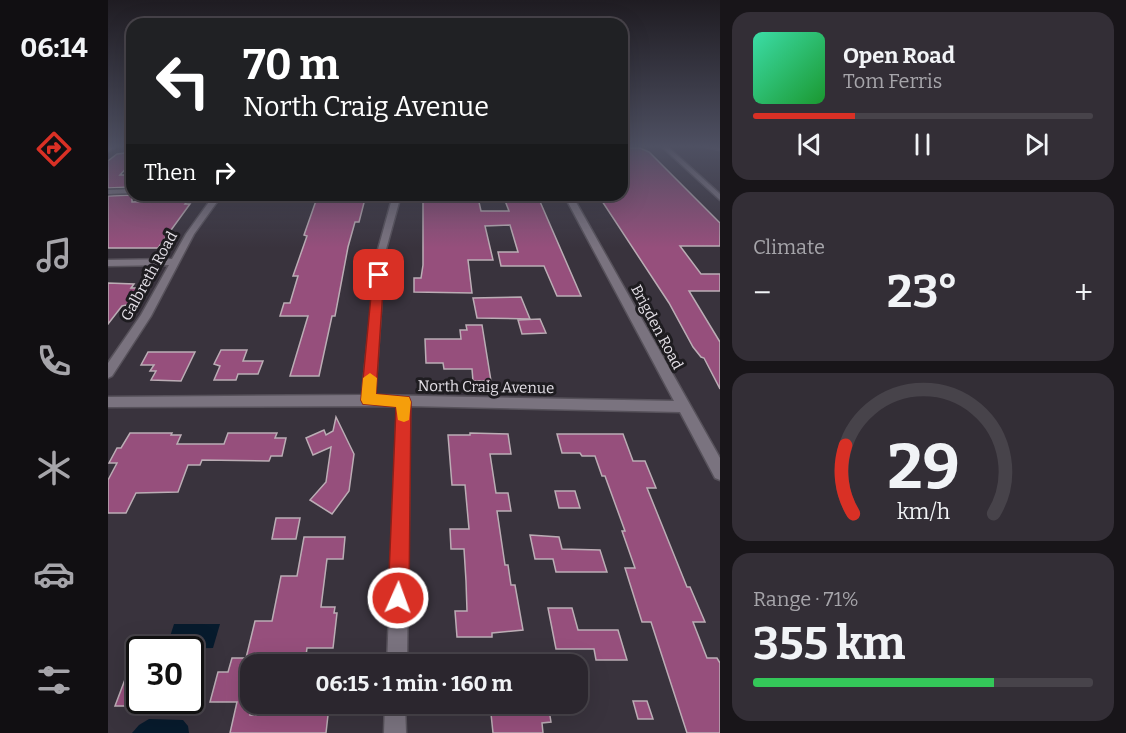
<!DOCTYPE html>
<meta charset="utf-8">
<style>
body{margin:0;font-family:Bitter,serif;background:#332e36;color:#f1f3f6;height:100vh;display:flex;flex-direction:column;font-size:22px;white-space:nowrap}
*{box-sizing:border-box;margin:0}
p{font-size:20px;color:#a6a5aa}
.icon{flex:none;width:33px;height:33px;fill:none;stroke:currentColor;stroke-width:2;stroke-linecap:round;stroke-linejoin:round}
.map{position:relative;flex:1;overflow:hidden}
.sheet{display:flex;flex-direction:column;gap:12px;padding:12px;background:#181519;width:406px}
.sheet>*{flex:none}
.banner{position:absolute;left:18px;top:18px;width:502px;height:183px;border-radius:18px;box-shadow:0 6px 24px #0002,0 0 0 2px #47434a;background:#202124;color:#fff;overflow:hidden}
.speed{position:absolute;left:18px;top:636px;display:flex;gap:12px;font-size:30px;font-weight:700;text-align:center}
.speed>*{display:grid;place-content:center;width:78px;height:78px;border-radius:50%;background:#2b262e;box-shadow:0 6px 24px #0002,0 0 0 2px #47434a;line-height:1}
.speed .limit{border:3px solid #111;border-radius:9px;background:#fff;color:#111}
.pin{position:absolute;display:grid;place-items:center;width:51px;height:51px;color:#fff;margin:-26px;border-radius:12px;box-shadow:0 3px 9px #0006}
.me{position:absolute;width:66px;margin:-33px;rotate:2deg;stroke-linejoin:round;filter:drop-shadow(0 0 4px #0008)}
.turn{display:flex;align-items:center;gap:21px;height:126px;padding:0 18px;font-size:27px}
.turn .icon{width:78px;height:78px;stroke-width:2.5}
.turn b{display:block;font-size:42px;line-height:51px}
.then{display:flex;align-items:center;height:57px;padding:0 18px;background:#0003;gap:12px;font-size:22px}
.big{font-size:45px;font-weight:700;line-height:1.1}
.sheet .widget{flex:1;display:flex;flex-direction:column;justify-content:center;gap:9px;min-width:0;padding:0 21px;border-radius:18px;background:#332e36}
.sheet .dial{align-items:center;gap:0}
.dial svg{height:156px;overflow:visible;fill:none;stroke:#47434a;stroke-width:7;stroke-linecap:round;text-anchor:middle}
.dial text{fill:#f1f3f6;stroke:none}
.song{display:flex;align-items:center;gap:18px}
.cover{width:72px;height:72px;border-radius:9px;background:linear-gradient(135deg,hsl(160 70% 55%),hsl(130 70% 35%))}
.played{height:6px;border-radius:3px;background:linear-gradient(90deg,#d93025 30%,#47434a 30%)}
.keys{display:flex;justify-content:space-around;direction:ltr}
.heat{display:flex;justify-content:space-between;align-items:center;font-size:33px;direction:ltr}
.charge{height:9px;border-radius:4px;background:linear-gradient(90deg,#34c759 71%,#47434a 0)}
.trip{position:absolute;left:132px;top:654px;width:348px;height:60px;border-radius:18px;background:#2b262e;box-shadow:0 6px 24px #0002,0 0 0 2px #47434a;font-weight:700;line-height:60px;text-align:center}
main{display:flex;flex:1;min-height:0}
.dock{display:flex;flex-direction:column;width:108px;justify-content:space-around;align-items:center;background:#110f12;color:#a6a5aa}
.dock .icon{width:42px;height:42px}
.dock .current{color:#d93025}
.dock b{font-size:27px;color:#f1f3f6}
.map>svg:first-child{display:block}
.water{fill:#071b2d}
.building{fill:#964f7c;stroke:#bbadb5;stroke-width:1.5}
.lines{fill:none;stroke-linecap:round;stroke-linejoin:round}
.street-casing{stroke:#57525b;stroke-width:3}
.secondary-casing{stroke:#57525b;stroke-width:3}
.street{fill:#7a737f;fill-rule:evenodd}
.secondary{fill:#827f9c;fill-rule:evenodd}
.route{fill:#d93025;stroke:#8d1f18;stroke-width:1.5}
.slow{fill:#f59e0b}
.labels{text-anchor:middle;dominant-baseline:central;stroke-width:6;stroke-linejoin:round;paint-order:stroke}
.street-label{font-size:15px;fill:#e5e1e8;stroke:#1e1c20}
</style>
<main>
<nav class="dock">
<b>06:14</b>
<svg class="icon current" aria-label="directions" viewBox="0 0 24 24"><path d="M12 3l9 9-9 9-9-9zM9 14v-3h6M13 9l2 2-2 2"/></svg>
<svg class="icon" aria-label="music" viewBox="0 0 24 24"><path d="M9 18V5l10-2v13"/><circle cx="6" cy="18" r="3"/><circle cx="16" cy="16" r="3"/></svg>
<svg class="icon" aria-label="phone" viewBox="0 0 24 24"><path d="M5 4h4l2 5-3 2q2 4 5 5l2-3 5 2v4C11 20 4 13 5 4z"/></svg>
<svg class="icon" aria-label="climate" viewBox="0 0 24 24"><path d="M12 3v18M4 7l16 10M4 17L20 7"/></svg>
<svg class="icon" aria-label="car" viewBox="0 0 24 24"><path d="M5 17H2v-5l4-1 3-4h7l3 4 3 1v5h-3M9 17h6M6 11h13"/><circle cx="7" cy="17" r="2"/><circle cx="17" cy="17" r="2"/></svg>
<svg class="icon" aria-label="filters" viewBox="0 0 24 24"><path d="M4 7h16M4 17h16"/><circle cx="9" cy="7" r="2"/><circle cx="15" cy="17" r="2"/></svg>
</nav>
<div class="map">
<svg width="612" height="733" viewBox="0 0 612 733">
<rect width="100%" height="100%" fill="#39333d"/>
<g class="water">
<polygon points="66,624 112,624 105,648 58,649"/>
<polygon points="41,719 75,720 80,726 81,733 24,733 31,725"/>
</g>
<g class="building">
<polygon points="514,148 532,148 541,152 612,223 612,246 572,246 593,274 612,274 612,291 581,291 612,342 612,389 596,358 593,357 585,347 561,303 490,195 514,195"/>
<polygon points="24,152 24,162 12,175 24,175 24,187 0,188 0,161 9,154"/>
<polygon points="24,195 24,202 80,200 77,204 82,204 50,248 0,248 0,196"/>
<polygon points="210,195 258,195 251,222 247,222 240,247 227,316 224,316 211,376 182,376 200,316 172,316 176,303 182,303 190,276 185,276 199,236 196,235"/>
<polygon points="318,195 342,195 342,197 353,197 354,202 371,202 373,211 401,211 396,198 399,196 430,197 473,296 449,296 436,266 393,266 390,252 410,252 402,225 377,226 385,260 360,260 364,293 306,292 306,278 313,278 315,265 315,197 318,197"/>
<polygon points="0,283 26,284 23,288 31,288 19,305 14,306 0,324"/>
<polygon points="413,297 422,319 369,318 365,298"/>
<polygon points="432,319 438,333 414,334 410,320"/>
<polygon points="358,325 374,325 383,381 365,381 364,369 336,369 335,363 318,363 317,339 353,339 352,330 359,330"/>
<polygon points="113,350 139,350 135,361 155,361 150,374 130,374 128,380 106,380 112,366 106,364"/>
<polygon points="40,352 87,352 73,381 43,380 48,371 42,371 46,365 33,365"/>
<polygon points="228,417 246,454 241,491 224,514 202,500 218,482 223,447 205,455 198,438 216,430 218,435 225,431"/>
<polygon points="22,433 64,433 63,435 73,435 69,444 116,444 120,433 169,433 167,438 178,438 174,456 163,456 161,461 94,460 92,465 80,465 70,492 28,493 18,513 0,513 0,480 9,463 1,463 9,448 13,448"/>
<polygon points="362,433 400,434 403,454 382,454 388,493 400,493 403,511 389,511 397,565 400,565 403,585 407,585 415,630 384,633 384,637 349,637 347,611 359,611 358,581 356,549 343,549 342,529 361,529 357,485 344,485 340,435 362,435"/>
<polygon points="449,434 515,434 525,461 537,461 548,488 539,488 579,587 582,587 597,622 585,622 599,658 609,658 612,663 612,733 579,733 543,622 534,622 517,568 527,568 514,531 517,531 497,476 494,476 487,456 474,456 472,453 454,453"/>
<polygon points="447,491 467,491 472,508 451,508"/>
<polygon points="168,518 192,518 188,539 164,539"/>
<polygon points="422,535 451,537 454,549 492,550 499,572 448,572 445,559 427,559"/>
<polygon points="196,537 237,537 235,559 219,559 213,607 227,607 226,613 229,613 225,648 199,648 197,664 142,664 142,715 220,715 218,733 122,733 129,702 102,702 110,672 120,672 124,658 138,658 147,621 164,621 173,576 189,576"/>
<polygon points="440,608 464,608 470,630 510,630 519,660 488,660 486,649 448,649"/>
<polygon points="30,645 32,706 7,706"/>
<polygon points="525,701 539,701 545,719 530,719"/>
<polygon points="382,704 440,704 443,722 434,723 435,733 385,733"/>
</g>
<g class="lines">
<g class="street-casing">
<g id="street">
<polygon points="553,146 559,146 612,194 612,200"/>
<polygon points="592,146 612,146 612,150"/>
<polygon points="24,189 24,193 0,194 0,190"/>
<polygon points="106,195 114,195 86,234 43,316 4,376 0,378 0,363 33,315 61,265 0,266 0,260 64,259 78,234"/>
<polygon points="285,195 293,195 277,253 267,395 566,401 456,195 464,195 612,458 612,480 607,478 572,412 302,406 299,664 279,664 289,406 0,407 0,397 254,395 269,253"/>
<polygon points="277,704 297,704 298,733 276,733"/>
</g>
</g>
<g class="secondary-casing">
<polygon id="secondary" points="0,146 9,146 0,152"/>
</g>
<use href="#street" class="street"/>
<use href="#secondary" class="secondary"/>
</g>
<linearGradient id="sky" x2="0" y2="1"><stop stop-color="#1f1c22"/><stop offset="0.59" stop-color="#4e5062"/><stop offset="1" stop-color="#4e5062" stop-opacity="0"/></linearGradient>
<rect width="612" height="248" fill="url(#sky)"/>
<polygon class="route" points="271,272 276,275 268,394 301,397 303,402 301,598 298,606 290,609 283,606 280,598 288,407 255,404 253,400 265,275"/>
<polygon class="slow" points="262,373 269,378 268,394 301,397 303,402 301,420 296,422 290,420 288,407 255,404 253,400 255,378"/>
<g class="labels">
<g class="street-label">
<text transform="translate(41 276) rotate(-61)">Galbreth Road</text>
<text transform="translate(549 327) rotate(62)">Brigden Road</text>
<text transform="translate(378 387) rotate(1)">North Craig Avenue</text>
</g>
</g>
</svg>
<div class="speed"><div class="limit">30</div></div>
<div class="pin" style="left:271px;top:275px;background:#d93025"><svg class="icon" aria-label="arrive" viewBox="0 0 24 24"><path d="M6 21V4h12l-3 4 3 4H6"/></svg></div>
<svg class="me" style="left:290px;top:598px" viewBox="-20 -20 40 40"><circle r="17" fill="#d93025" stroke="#fff" stroke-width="3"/><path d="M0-11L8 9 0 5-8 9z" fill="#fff"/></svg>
<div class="trip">06:15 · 1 min · 160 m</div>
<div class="banner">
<div class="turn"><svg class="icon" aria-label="left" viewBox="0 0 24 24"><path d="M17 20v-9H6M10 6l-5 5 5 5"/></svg><div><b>70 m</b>North Craig Avenue</div></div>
<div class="then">Then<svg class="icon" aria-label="right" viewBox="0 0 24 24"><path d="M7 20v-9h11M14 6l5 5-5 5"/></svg></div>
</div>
</div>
<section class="sheet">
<div class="widget">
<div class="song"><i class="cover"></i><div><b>Open Road</b><p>Tom Ferris</p></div></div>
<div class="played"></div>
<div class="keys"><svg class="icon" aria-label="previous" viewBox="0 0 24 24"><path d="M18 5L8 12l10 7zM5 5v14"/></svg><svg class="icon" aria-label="pause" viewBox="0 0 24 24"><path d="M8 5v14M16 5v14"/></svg><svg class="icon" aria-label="next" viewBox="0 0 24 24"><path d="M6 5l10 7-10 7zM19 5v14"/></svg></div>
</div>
<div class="widget"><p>Climate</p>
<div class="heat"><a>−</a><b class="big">23°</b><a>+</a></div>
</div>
<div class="widget dial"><svg viewBox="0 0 100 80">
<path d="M14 69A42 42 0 1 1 86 69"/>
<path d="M14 69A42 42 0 0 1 10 34" stroke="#d93025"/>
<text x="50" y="56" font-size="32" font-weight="700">29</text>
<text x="50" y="72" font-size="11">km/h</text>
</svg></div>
<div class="widget"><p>Range · 71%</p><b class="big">355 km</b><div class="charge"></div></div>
</section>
</main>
